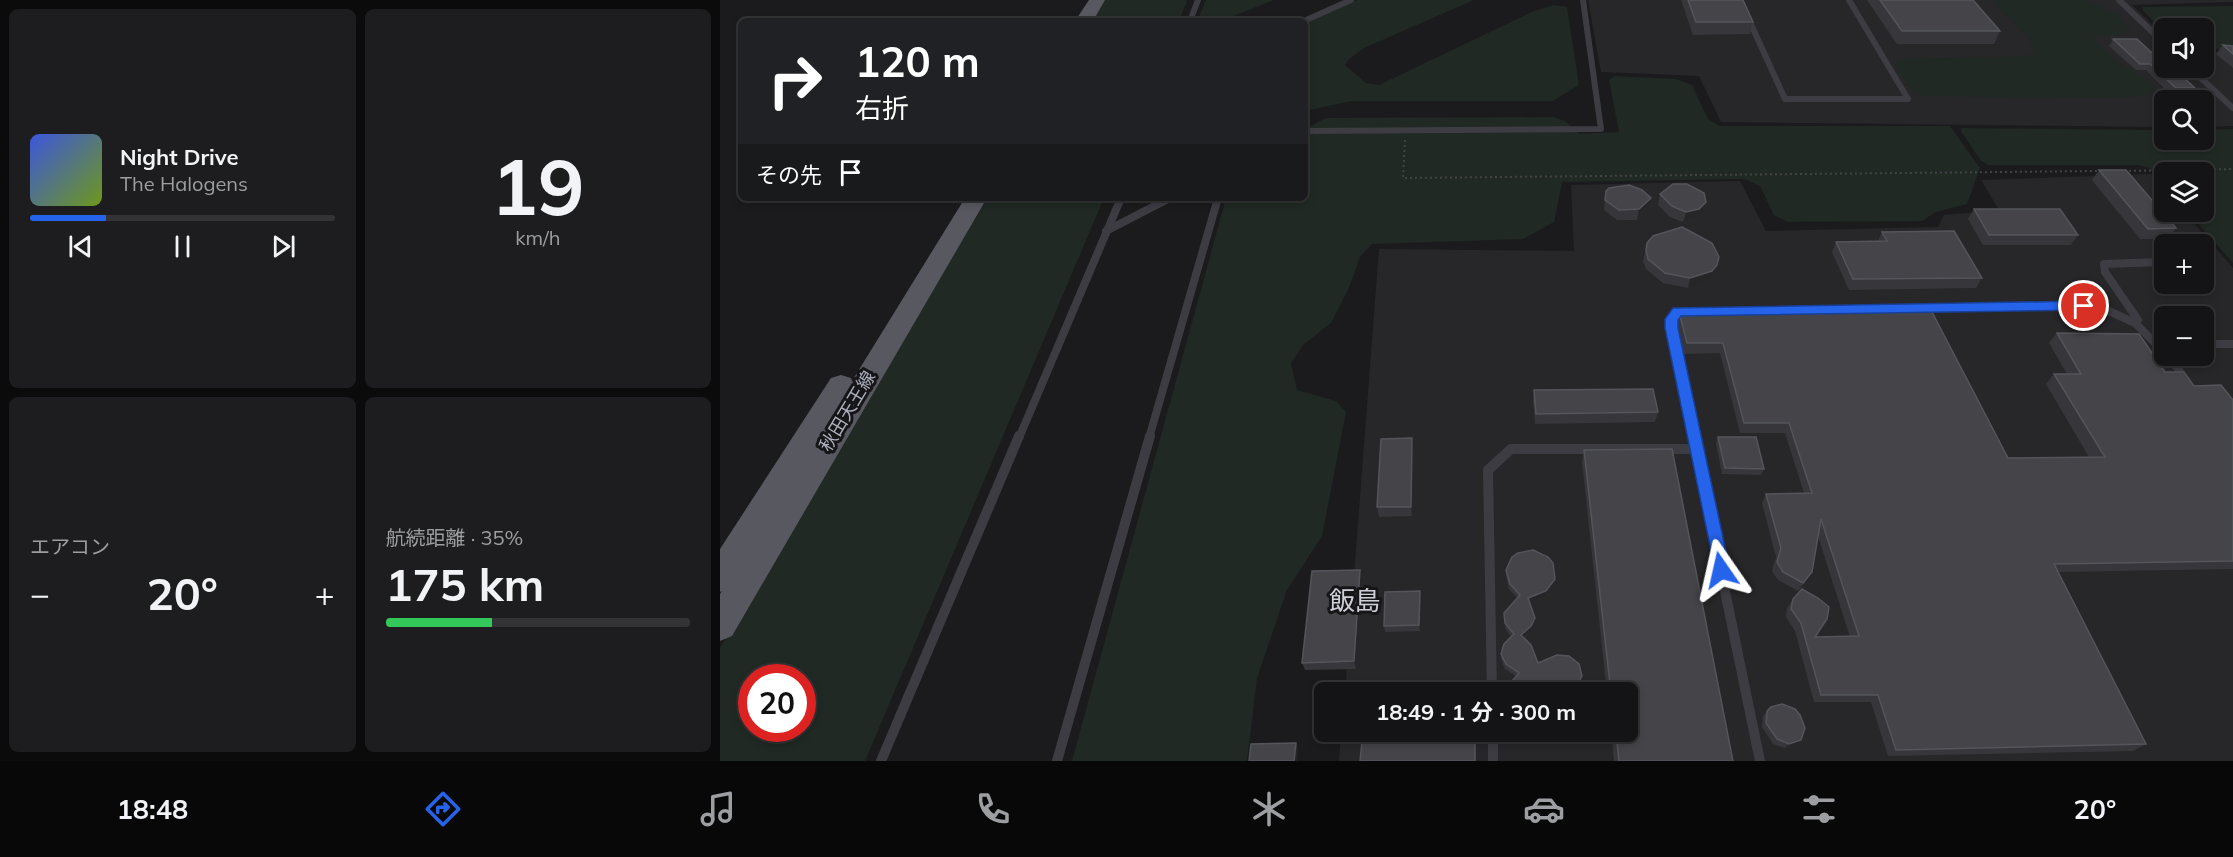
<!DOCTYPE html>
<html lang="ja">
<meta charset="utf-8">
<style>
body{margin:0;font-family:Mulish,"Noto Sans JP",sans-serif;background:#1d1d1f;color:#f1f3f6;height:100vh;display:flex;flex-direction:column;font-size:22px;white-space:nowrap}
*{box-sizing:border-box;margin:0}
p{font-size:20px;color:#9d9ea1}
.icon{flex:none;width:33px;height:33px;fill:none;stroke:currentColor;stroke-width:2;stroke-linecap:round;stroke-linejoin:round}
.map{position:relative;flex:1;overflow:hidden}
.details{display:flex;flex-direction:column;gap:9px;padding:9px;background:#0b0b0c;width:720px}
.details>*{flex:none}
.hud{position:absolute;left:18px;top:18px;width:570px;height:183px;border-radius:9px;box-shadow:0 3px 9px #0003,0 0 0 2px #333335;background:#202124;color:#fff;overflow:hidden}
.fabs{position:absolute;left:1434px;top:18px;display:grid;gap:12px}
.fabs a{display:grid;place-items:center;width:60px;height:60px;border-radius:9px;background:#141416;box-shadow:0 3px 9px #0003,0 0 0 2px #333335;font-size:30px}
.speed{position:absolute;left:18px;top:664px;display:flex;gap:12px;font-size:30px;font-weight:700;text-align:center}
.speed>*{display:grid;place-content:center;width:78px;height:78px;border-radius:50%;background:#141416;box-shadow:0 3px 9px #0003,0 0 0 2px #333335;line-height:1}
.speed .limit{border:9px solid #d22;background:#fff;color:#111}
.pin{position:absolute;display:grid;place-items:center;width:51px;height:51px;color:#fff;margin:-26px;border:3px solid #fff;border-radius:50%;box-shadow:0 2px 6px #0007}
.me{position:absolute;width:66px;margin:-33px;rotate:349deg;stroke-linejoin:round;filter:drop-shadow(0 0 4px #0008)}
.turn{display:flex;align-items:center;gap:21px;height:126px;padding:0 18px;font-size:27px}
.turn .icon{width:78px;height:78px;stroke-width:2.5}
.turn b{display:block;font-size:42px;line-height:51px}
.then{display:flex;align-items:center;height:57px;padding:0 18px;background:#0003;gap:12px;font-size:22px}
.big{font-size:45px;font-weight:700;line-height:1.1}
.details .tile{flex:1;display:flex;flex-direction:column;justify-content:center;gap:9px;min-width:0;padding:0 21px;border-radius:9px;background:#1d1d1f}
.details .dial{align-items:center;gap:0}
.dial b{font-size:78px;line-height:1}
.song{display:flex;align-items:center;gap:18px}
.cover{width:72px;height:72px;border-radius:9px;background:linear-gradient(135deg,hsl(230 70% 55%),hsl(80 70% 35%))}
.played{height:6px;border-radius:3px;background:linear-gradient(90deg,#2563eb 25%,#333335 25%)}
.keys{display:flex;justify-content:space-around;direction:ltr}
.heat{display:flex;justify-content:space-between;align-items:center;font-size:33px;direction:ltr}
.charge{height:9px;border-radius:4px;background:linear-gradient(90deg,#34c759 35%,#333335 0)}
.details .tiles{flex:1;display:grid;gap:9px;grid-template-columns:repeat(2,1fr)}
.trip{position:absolute;left:594px;top:682px;width:324px;height:60px;border-radius:9px;background:#141416;box-shadow:0 3px 9px #0003,0 0 0 2px #333335;font-weight:700;line-height:60px;text-align:center}
.menu{display:flex;height:96px;justify-content:space-around;align-items:center;background:#080809;color:#9d9ea1}
.menu .icon{width:42px;height:42px}
.menu .selected{color:#2563eb}
.menu b{font-size:27px;color:#f1f3f6}
main{display:flex;flex:1;min-height:0}
.map>svg:first-child{display:block}
.built{fill:#27272a;fill-rule:evenodd}
.green{fill:#202923;fill-rule:evenodd}
.lines{fill:none;stroke-linecap:round;stroke-linejoin:round}
.path{stroke:#424349;stroke-width:2;stroke-dasharray:2 3;stroke-linecap:butt}
.service-far2{stroke:#3c3c42;stroke-width:6}
.service-far1{stroke:#3c3c42;stroke-width:8}
.service{stroke:#3c3c42;stroke-width:10}
.primary{fill:#585861;fill-rule:evenodd}
.wall{fill:#37373b}
.shaded-wall{fill:#262629}
.building{fill:#444449;stroke:#54555b;stroke-width:1.5}
.route{fill:#2563eb;stroke:#184099;stroke-width:1.5}
.labels{text-anchor:middle;dominant-baseline:central;stroke-width:6;stroke-linejoin:round;paint-order:stroke}
.street-label{font-size:18px;fill:#adb0bd;stroke:#161618}
.near-quarter-label{font-size:26px;fill:#cfcfd8;stroke:#161618}
</style>
<main>
<section class="details">
<div class="tiles">
<div class="tile">
<div class="song"><i class="cover"></i><div><b>Night Drive</b><p>The Halogens</p></div></div>
<div class="played"></div>
<div class="keys"><svg class="icon" aria-label="previous" viewBox="0 0 24 24"><path d="M18 5L8 12l10 7zM5 5v14"/></svg><svg class="icon" aria-label="pause" viewBox="0 0 24 24"><path d="M8 5v14M16 5v14"/></svg><svg class="icon" aria-label="next" viewBox="0 0 24 24"><path d="M6 5l10 7-10 7zM19 5v14"/></svg></div>
</div>
<div class="tile dial"><b>19</b><p>km/h</p></div>
<div class="tile"><p>エアコン</p>
<div class="heat"><a>−</a><b class="big">20°</b><a>+</a></div>
</div>
<div class="tile"><p>航続距離 · 35%</p><b class="big">175 km</b><div class="charge"></div></div>
</div>
</section>
<div class="map">
<svg width="1513" height="761" viewBox="0 0 1513 761">
<rect width="100%" height="100%" fill="#1b1b1d"/>
<g class="built">
<polygon points="868,0 1513,0 1513,2 1412,5 1444,36 1444,68 1484,68 1484,52 1513,52 1513,126 1484,127 1484,100 1444,100 1444,127 1001,122 979,76 881,72"/>
<path d="M1432 174 1444 189V212H1464L1513 268V761H619L621 732H908V693H625L659 249 854 251 851 185 1020 181 1046 231 1218 227 1224 215 1279 210 1261 180ZM1444 244H1484V284H1444ZM1444 316H1484V356H1444Z"/>
</g>
<g class="green">
<polygon points="384,0 465,0 467,1 459,21 372,21"/>
<polygon points="486,0 554,0 501,21 477,21"/>
<polygon points="637,0 754,0 644,48 629,59 625,65 646,83 659,85 814,11 834,5 847,7 859,85 833,101 631,101 585,111 585,24"/>
<polygon points="1270,0 1366,0 1398,16 1410,31 1399,36 1377,36 1372,39 1406,68 1430,81 1435,89 1430,95 1394,98 1201,96 1194,93 1175,65 1179,59 1293,57 1311,55 1314,49 1307,36"/>
<polygon points="1513,6 1513,49 1484,49 1484,28 1444,28 1444,31 1423,11 1423,7"/>
<polygon points="895,76 956,79 972,85 988,119 1000,126 1230,126 1260,168 1247,204 1216,212 1202,221 1068,222 1054,215 1040,186 1024,179 842,182 834,222 803,239 652,244 640,257 629,288 611,323 583,345 571,363 577,390 616,401 626,412 602,536 567,590 537,678 527,761 352,761 506,198 585,198 585,129 606,118 833,117 845,121 859,134 899,132 889,80"/>
<polygon points="1242,128 1444,130 1444,140 1484,140 1484,130 1513,129 1513,263 1468,212 1484,212 1484,172 1444,172 1444,185 1428,167 1418,165 1269,165 1261,161 1241,131"/>
<path d="M267 198H384L145 761H0V648ZM32 678H82V729H32Z"/>
</g>
<g class="lines">
<g class="path">
<polyline points="685,140 683,178 1379,171"/>
<polyline points="1404,171 1513,169"/>
</g>
<g class="service-far2">
<polyline points="1020,0 1065,99 1188,99 1129,0"/>
<polyline points="1399,0 1444,43"/>
<polyline points="470,21 478,0"/>
<polyline points="584,21 631,0"/>
<polyline points="1470,68 1513,108"/>
<polyline points="585,131 881,129 863,0"/>
</g>
<g class="service-far1">
<polyline points="386,231 450,198"/>
<polyline points="1418,320 1385,272 1384,264 1444,262"/>
<polyline points="1484,344 1513,344"/>
<polyline points="1447,356 1460,371"/>
<polyline points="299,438 401,198"/>
<polyline points="429,438 498,198"/>
<polyline points="974,438 951,328 951,319 957,312 1376,305 1415,323 1444,352"/>
</g>
<g class="service">
<polyline points="973,436 1040,761"/>
<polyline points="772,693 768,470 791,449 975,449"/>
<polyline points="773,732 773,761"/>
<polyline points="161,761 299,436"/>
<polyline points="337,761 430,436"/>
</g>
<g class="primary">
<polygon points="369,0 385,0 373,21 355,21"/>
<polygon points="245,198 267,198 12,636 0,641 0,594 2,591 0,592 0,549 111,378 121,375 131,378 132,381"/>
</g>
</g>
<g class="wall">
<polygon points="961,0 1023,0 1033,22 1030,34 973,35"/>
<polygon points="1147,0 1253,0 1280,31 1274,44 1177,44"/>
<polygon points="1393,39 1431,52 1475,88 1470,94 1451,95 1426,70 1416,70 1389,46"/>
<polygon points="1503,45 1513,46 1513,68 1496,54"/>
<polygon points="1379,170 1456,228 1448,239 1420,239 1372,180"/>
<polygon points="886,191 931,198 929,208 917,220 897,220 884,210"/>
<polygon points="940,194 986,202 984,212 976,219 963,222 950,217 938,205"/>
<polygon points="1254,209 1358,235 1351,245 1263,245 1248,219"/>
<polygon points="1162,232 1262,278 1256,288 1129,290 1112,252 1116,242 1158,241"/>
<polygon points="927,243 994,275 989,281 968,288 943,283 926,269 923,261"/>
<polygon points="983,315 1288,458 1369,457 1326,384 1334,374 1347,374 1329,343 1337,333 1445,372 1474,386 1513,400 1513,569 1338,572 1426,744 1413,751 1168,756 1151,702 1094,702 1075,631 1066,617 1067,608 1073,599 1095,637 1130,637 1098,536 1092,572 1078,591 1058,580 1052,571 1056,557 1042,503 1046,494 1084,493 1065,433 1020,433 1000,353 964,354 957,326 960,316"/>
<polygon points="814,390 938,412 935,422 815,424 813,400"/>
<polygon points="998,437 1044,469 1041,475 1002,474 996,443"/>
<polygon points="693,448 692,516 659,517 657,507"/>
<polygon points="864,450 1013,761 894,761 891,732 908,732 908,693 887,693 862,462"/>
<polygon points="640,570 642,579 636,669 585,670 582,663"/>
<polygon points="786,570 835,579 834,584 825,597 809,603 814,623 810,632 804,638 818,663 860,681 855,692 852,693 834,693 826,690 825,693 785,693 796,676 785,669 781,659 781,654 791,637 785,628 784,613 797,598 789,589 786,576"/>
<polygon points="700,597 700,631 665,632 664,626"/>
<polygon points="1051,707 1077,744 1065,748 1053,744 1042,727 1043,716"/>
</g>
<g class="shaded-wall">
<polygon points="931,198 929,208 917,220 919,209"/>
<polygon points="986,202 984,212 976,219 963,222 966,212"/>
<polygon points="997,265 994,275 989,281 968,288 970,278"/>
<polygon points="692,438 693,448 692,516 691,507"/>
<polygon points="640,570 642,579 636,669 634,661"/>
<polygon points="835,579 834,584 825,597 807,604 808,598"/>
<polygon points="700,591 700,631 699,625"/>
<polygon points="815,618 814,623 810,632 801,640 801,635"/>
<polygon points="862,676 855,692 852,693 845,693"/>
<polygon points="1081,740 1077,744 1065,748 1069,744"/>
<polygon points="576,743 578,747 577,761 574,761"/>
</g>
<g class="building">
<polygon points="968,0 1023,0 1033,22 976,22"/>
<polygon points="1160,0 1253,0 1280,31 1182,31"/>
<polygon points="1393,39 1417,39 1431,52 1437,52 1444,59 1444,68 1453,68 1475,88 1456,88 1430,64 1420,64"/>
<polygon points="1503,45 1513,46 1513,54"/>
<polygon points="1379,170 1406,170 1456,228 1428,229"/>
<polygon points="953,184 967,184 984,193 986,202 979,209 966,212 952,206 940,194"/>
<polygon points="909,185 922,190 931,198 919,209 899,210 885,200 886,191 889,188"/>
<polygon points="1254,209 1340,209 1358,235 1269,235"/>
<polygon points="962,227 992,243 999,257 997,265 992,271 970,278 945,273 928,259 926,250 927,243 933,236"/>
<polygon points="1234,231 1262,278 1133,279 1116,242 1167,241 1162,232"/>
<polygon points="963,308 981,308 983,315 1212,312 1288,458 1385,457 1334,374 1361,374 1337,333 1419,334 1445,372 1464,372 1474,386 1501,385 1513,400 1513,561 1334,564 1426,744 1176,750 1158,695 1101,695 1081,623 1071,609 1073,599 1082,589 1098,598 1109,607 1107,619 1095,637 1139,636 1101,519 1092,572 1083,583 1063,572 1057,562 1061,548 1046,494 1092,493 1069,423 1024,423 1003,343 967,343 960,316"/>
<polygon points="933,389 938,412 816,414 814,390"/>
<polygon points="998,437 1036,437 1044,469 1005,468"/>
<polygon points="692,438 691,507 657,507 661,439"/>
<polygon points="952,449 1013,761 899,761 896,732 908,732 908,693 891,693 864,450"/>
<polygon points="813,550 828,557 833,563 835,579 826,591 808,598 815,618 811,626 801,635 811,645 818,663 837,655 849,656 859,664 862,676 856,687 846,692 827,685 824,693 785,693 785,689 799,673 786,664 781,654 784,644 794,634 785,623 784,613 800,595 790,584 786,570 792,557 798,553"/>
<polygon points="640,570 634,661 582,663 592,571"/>
<polygon points="700,591 699,625 664,626 665,592"/>
<polygon points="1062,704 1075,709 1080,715 1085,728 1081,740 1069,744 1057,739 1046,723 1047,711 1051,707"/>
<polygon points="643,732 755,732 755,761 640,761"/>
<polygon points="576,743 574,761 529,761 531,744"/>
</g>
<polygon class="route" points="1364,301 1370,306 1364,310 961,316 958,320 958,328 1010,570 1007,575 1001,577 996,575 945,328 945,319 953,308"/>
<g class="labels">
<g class="street-label">
<text transform="translate(127 411) rotate(-59)">秋田天王線</text>
</g>
<g class="near-quarter-label">
<text x="635" y="600">飯島</text>
</g>
</g>
</svg>
<div class="fabs">
<a><svg class="icon" aria-label="sound" viewBox="0 0 24 24"><path d="M4 9h4l5-4v14l-5-4H4zM17 9q2 3 0 6"/></svg></a>
<a><svg class="icon" aria-label="search" viewBox="0 0 24 24"><circle cx="10" cy="10" r="6"/><path d="M15 15l6 6"/></svg></a>
<a><svg class="icon" aria-label="layers" viewBox="0 0 24 24"><path d="M12 4l9 5-9 5-9-5zM3 14l9 5 9-5"/></svg></a>
<a>+</a>
<a>−</a>
</div>
<div class="speed"><div class="limit">20</div></div>
<div class="pin" style="left:1364px;top:306px;background:#d93025"><svg class="icon" aria-label="arrive" viewBox="0 0 24 24"><path d="M6 21V4h12l-3 4 3 4H6"/></svg></div>
<svg class="me" style="left:1001px;top:570px" viewBox="-20 -20 40 40"><path d="M0-17L14 15 0 8-14 15z" fill="#2563eb" stroke="#fff" stroke-width="4"/></svg>
<div class="trip">18:49 · 1 分 · 300 m</div>
<div class="hud">
<div class="turn"><svg class="icon" aria-label="right" viewBox="0 0 24 24"><path d="M7 20v-9h11M14 6l5 5-5 5"/></svg><div><b>120 m</b>右折</div></div>
<div class="then">その先<svg class="icon" aria-label="arrive" viewBox="0 0 24 24"><path d="M6 21V4h12l-3 4 3 4H6"/></svg></div>
</div>
</div>
</main>
<nav class="menu">
<b>18:48</b>
<svg class="icon selected" aria-label="directions" viewBox="0 0 24 24"><path d="M12 3l9 9-9 9-9-9zM9 14v-3h6M13 9l2 2-2 2"/></svg>
<svg class="icon" aria-label="music" viewBox="0 0 24 24"><path d="M9 18V5l10-2v13"/><circle cx="6" cy="18" r="3"/><circle cx="16" cy="16" r="3"/></svg>
<svg class="icon" aria-label="phone" viewBox="0 0 24 24"><path d="M5 4h4l2 5-3 2q2 4 5 5l2-3 5 2v4C11 20 4 13 5 4z"/></svg>
<svg class="icon" aria-label="climate" viewBox="0 0 24 24"><path d="M12 3v18M4 7l16 10M4 17L20 7"/></svg>
<svg class="icon" aria-label="car" viewBox="0 0 24 24"><path d="M5 17H2v-5l4-1 3-4h7l3 4 3 1v5h-3M9 17h6M6 11h13"/><circle cx="7" cy="17" r="2"/><circle cx="17" cy="17" r="2"/></svg>
<svg class="icon" aria-label="filters" viewBox="0 0 24 24"><path d="M4 7h16M4 17h16"/><circle cx="9" cy="7" r="2"/><circle cx="15" cy="17" r="2"/></svg>
<b>20°</b>
</nav>
